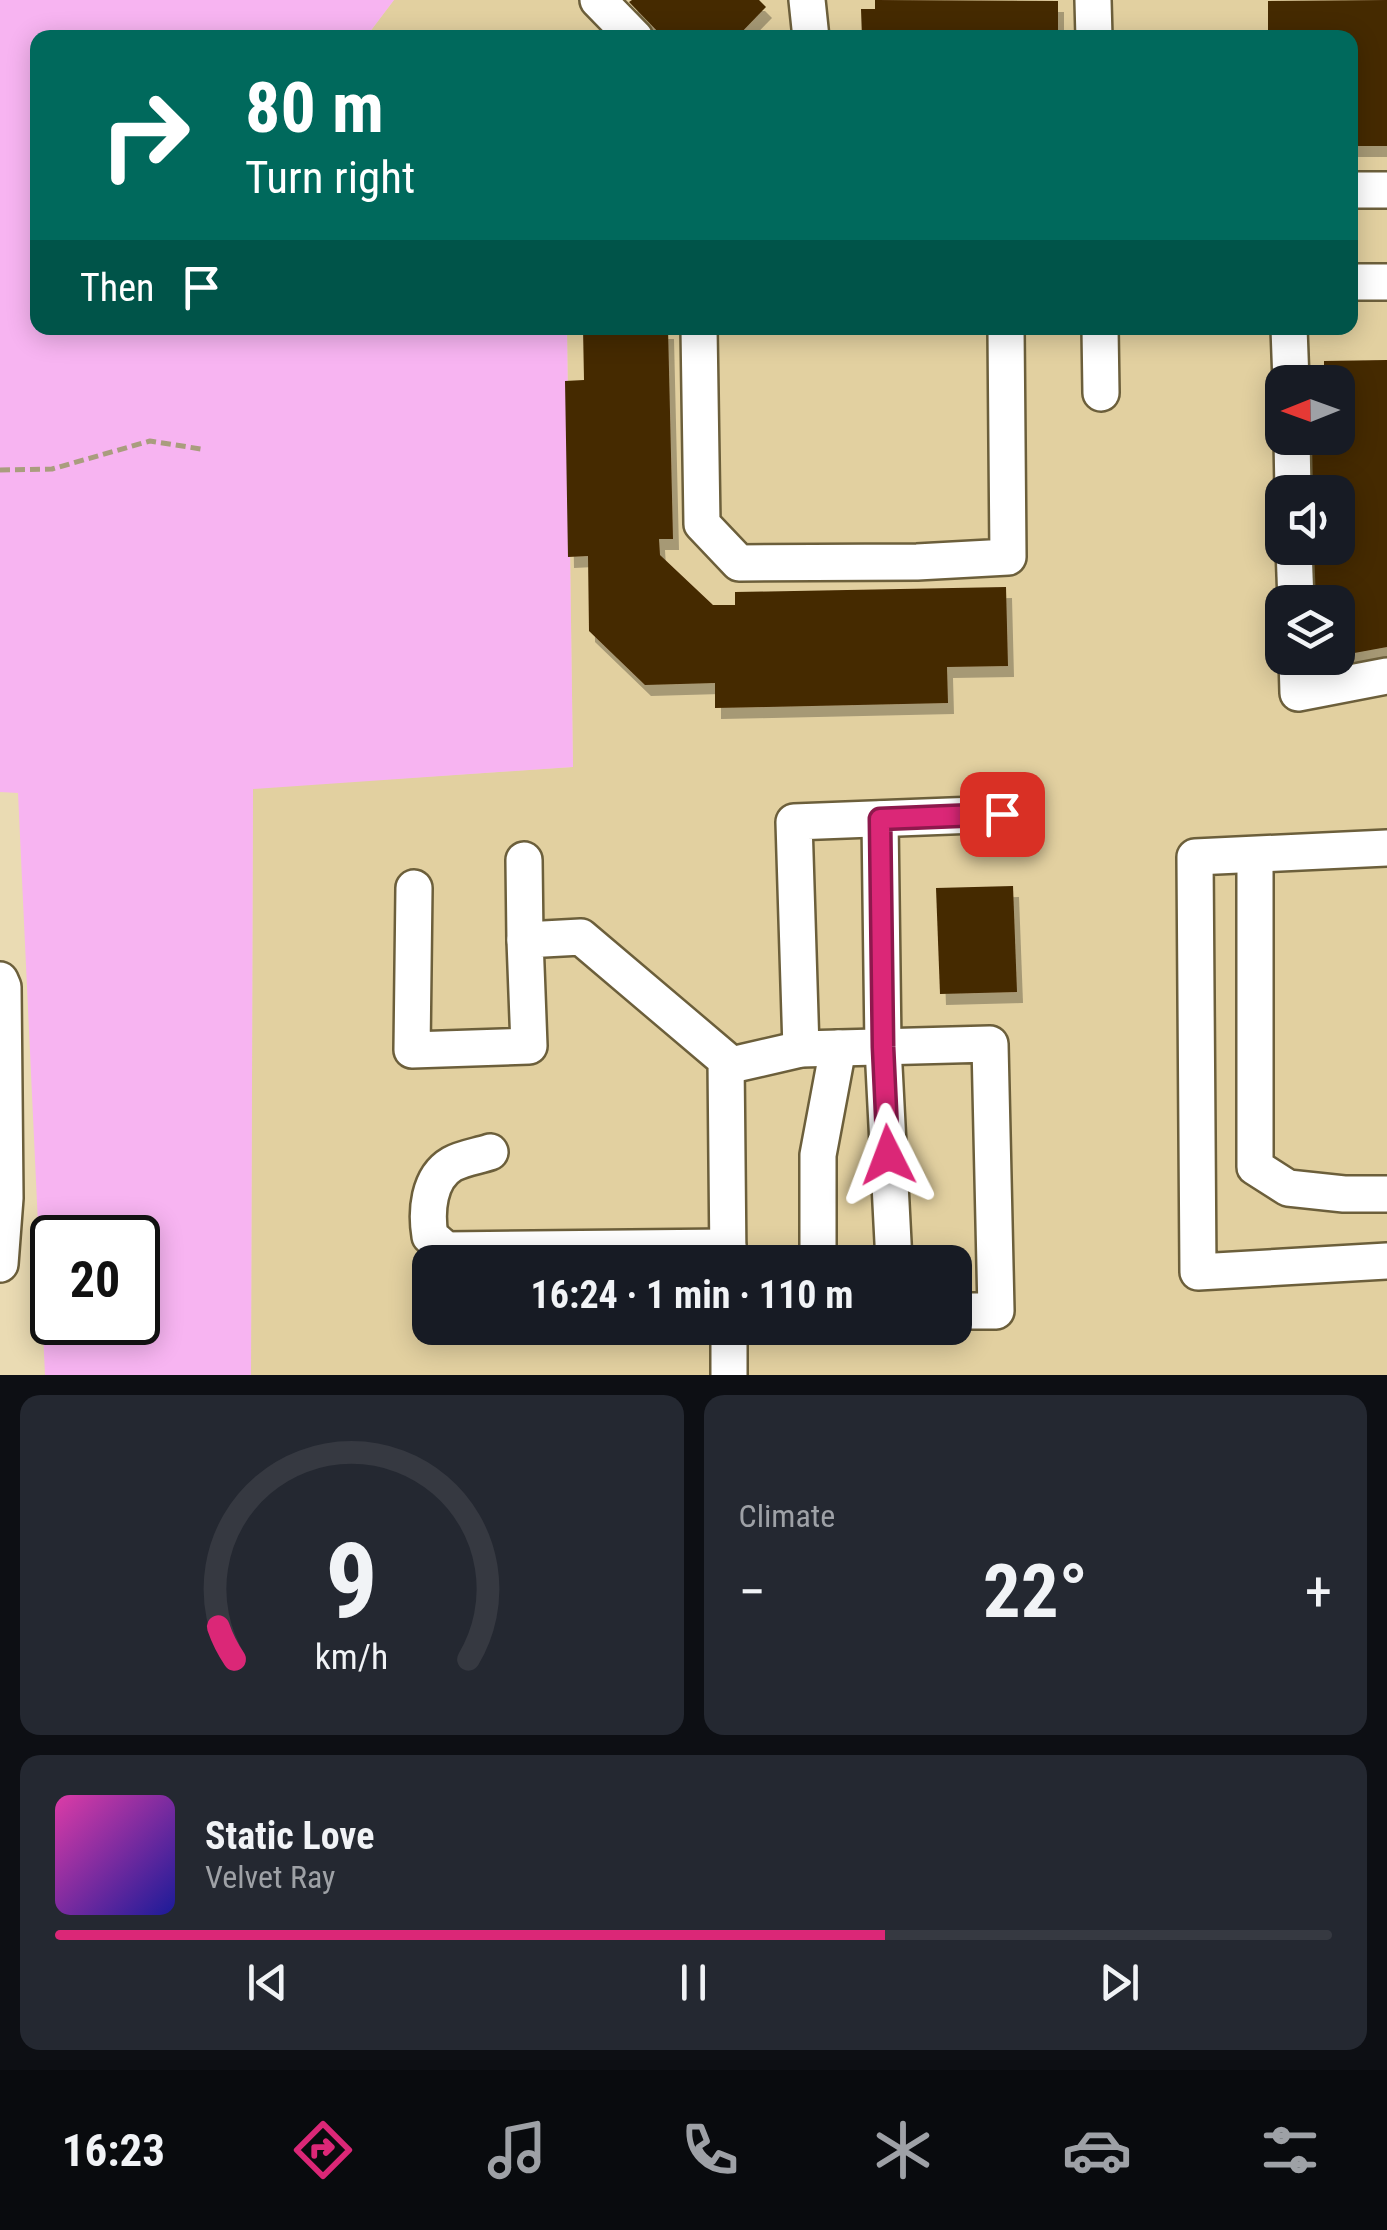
<!DOCTYPE html>
<meta charset="utf-8">
<style>
body{margin:0;font-family:"Roboto Condensed",sans-serif;background:#242831;color:#f1f3f6;height:100vh;display:flex;flex-direction:column;font-size:38px;white-space:nowrap}
*{box-sizing:border-box;margin:0}
p{font-size:32px;color:#9ea1a6}
.icon{flex:none;width:55px;height:55px;fill:none;stroke:currentColor;stroke-width:2;stroke-linecap:round;stroke-linejoin:round}
.map{position:relative;height:1375px;overflow:hidden}
.details{display:flex;flex-direction:column;gap:20px;padding:20px;background:#0d0f14;flex:1}
.details>*{flex:none}
.guide{position:absolute;left:30px;top:30px;width:1328px;height:305px;border-radius:20px;box-shadow:0 5px 25px #0003;background:#00695c;color:#fff;overflow:hidden}
.needle{width:65px;rotate:269deg}
.controls{position:absolute;left:1265px;top:365px;display:grid;gap:20px}
.controls a{display:grid;place-items:center;width:90px;height:90px;border-radius:20px;background:#171b24;box-shadow:0 5px 25px #0003;font-size:50px}
.speed{position:absolute;left:30px;top:1215px;display:flex;gap:20px;font-size:50px;font-weight:700;text-align:center}
.speed>*{display:grid;place-content:center;width:130px;height:130px;border-radius:50%;background:#171b24;box-shadow:0 5px 25px #0003;line-height:1}
.speed .limit{border:5px solid #111;border-radius:15px;background:#fff;color:#111}
.pin{position:absolute;display:grid;place-items:center;width:85px;height:85px;color:#fff;margin:-42px;border-radius:20px;box-shadow:0 5px 15px #0006}
.me{position:absolute;width:110px;margin:-55px;rotate:357deg;stroke-linejoin:round;filter:drop-shadow(0 0 8px #0008)}
.turn{display:flex;align-items:center;gap:35px;height:210px;padding:0 50px;font-size:45px}
.turn .icon{width:130px;height:130px;stroke-width:2.5}
.turn b{display:block;font-size:70px;line-height:85px}
.then{display:flex;align-items:center;height:95px;padding:0 50px;background:#0003;gap:20px;font-size:38px}
.big{font-size:75px;font-weight:700;line-height:1.1}
.details .widget{flex:1;display:flex;flex-direction:column;justify-content:center;gap:15px;min-width:0;padding:0 35px;border-radius:20px;background:#242831}
.details .dial{align-items:center;gap:0}
.dial svg{height:260px;overflow:visible;fill:none;stroke:#363941;stroke-width:7;stroke-linecap:round;text-anchor:middle}
.dial text{fill:#f1f3f6;stroke:none}
.song{display:flex;align-items:center;gap:30px}
.cover{width:120px;height:120px;border-radius:15px;background:linear-gradient(135deg,hsl(320 70% 55%),hsl(240 70% 35%))}
.played{height:10px;border-radius:5px;background:linear-gradient(90deg,#db2777 65%,#363941 65%)}
.keys{display:flex;justify-content:space-around;direction:ltr}
.heat{display:flex;justify-content:space-between;align-items:center;font-size:55px;direction:ltr}
.details .tiles{flex:1;display:grid;gap:20px;grid-template-columns:1fr 1fr}
.widget:last-child{grid-column:span 2}
.trip{position:absolute;left:412px;top:1245px;width:560px;height:100px;border-radius:20px;background:#171b24;box-shadow:0 5px 25px #0003;font-weight:700;line-height:100px;text-align:center}
.menu{display:flex;height:160px;justify-content:space-around;align-items:center;background:#090b0e;color:#9ea1a6}
.menu .icon{width:70px;height:70px}
.menu .current{color:#db2777}
.menu b{font-size:45px;color:#f1f3f6}
.map>svg:first-child{display:block}
.built{fill:#e2d0a0;fill-rule:evenodd}
.green{fill:#f7b4f1;fill-rule:evenodd}
.building{fill:#452900;filter:url(#shadow)}
.lines{fill:none;stroke-linecap:round;stroke-linejoin:round}
.minor-casing{stroke:#6c5f3b;stroke-width:40}
.path{stroke:#a99d7e;stroke-width:5;stroke-dasharray:10 5;stroke-linecap:butt}
.minor{stroke:#fff;stroke-width:35}
.route-casing{stroke:#8e194d;stroke-width:25}
.route{stroke:#db2777;stroke-width:18}
</style>
<div class="map">
<svg width="1387" height="1375" viewBox="0 0 1387 1375">
<defs>
<filter id="shadow"><feDropShadow dx="6" dy="11" stdDeviation="0" flood-color="#0004"/></filter>
</defs>
<rect width="100%" height="100%" fill="#eadbb3"/>
<path class="built" d="M394 0H1387V1375H251L253 788 573 767 567 328H1350V38L366 37ZM1282 382H1338V438H1282ZM1282 492H1338V548H1282ZM1282 602H1338V658H1282ZM430 1262H955V1328H430Z"/>
<path class="green" d="M0 0H394L366 37 38 38V328H567L573 767 253 789 251 1375H45L18 793 0 792ZM52 1238H138V1322H52Z"/>
<g class="building">
<polygon points="632,0 759,0 766,7 736,38 664,38 629,2"/>
<polygon points="875,0 1058,1 1058,38 862,38 861,9 875,9"/>
<polygon points="1387,0 1387,146 1350,146 1350,38 1268,38 1268,1"/>
<polygon points="583,328 668,328 673,539 659,539 660,555 713,605 735,605 735,592 1006,587 1008,666 947,667 948,703 715,708 715,683 645,685 589,631 588,556 568,557 565,381 584,380"/>
<polygon points="1387,360 1387,647 1338,656 1338,602 1301,602 1300,548 1338,548 1338,492 1300,492 1300,438 1338,438 1338,382 1299,382 1299,375 1324,375 1324,361"/>
<polygon points="1013,886 1017,992 940,994 936,888"/>
</g>
<g class="lines">
<g class="minor-casing">
<g id="minor">
<polyline points="598,0 635,38"/>
<polyline points="807,0 811,38"/>
<polyline points="1093,0 1094,38"/>
<polyline points="1350,190 1387,190"/>
<polyline points="1350,282 1387,282"/>
<polyline points="699,328 702,524 739,563 917,562 1008,557 1006,328"/>
<polyline points="1100,328 1101,393"/>
<polyline points="1289,328 1291,382"/>
<polyline points="1292,438 1293,492"/>
<polyline points="1294,548 1296,602"/>
<polyline points="1297,658 1298,693 1387,676"/>
<polyline points="880,819 883,1047 894,1262"/>
<polyline points="1387,848 1195,857 1198,1272 1387,1261"/>
<polyline points="1255,856 1255,1167 1288,1188 1344,1194 1387,1194"/>
<polyline points="524,860 525,940"/>
<polyline points="414,888 412,1050 529,1046 525,940 581,937 726,1060 728,1262"/>
<polyline points="0,980 3,987 5,1198 0,1264"/>
<polyline points="801,1049 794,822 1002,814"/>
<polyline points="727,1066 801,1049 990,1044 996,1311 955,1311"/>
<path d="M490 1152C478 1156 463 1158 452 1164 428 1178 426 1212 430 1236L446 1250 728 1247"/>
<polyline points="818,1262 818,1155 838,1048"/>
<polyline points="729,1328 729,1375"/>
</g>
</g>
<polyline class="path" points="0,470 52,469 150,441 201,449"/>
<use href="#minor" class="minor"/>
</g>
<g class="lines">
<g class="route-casing">
<polyline id="route" points="888,1155 883,1047 880,819 1002,814"/>
</g>
<use href="#route" class="route"/>
</g>
</svg>
<div class="controls">
<a><svg class="needle" viewBox="-14 -14 28 28"><path d="M0-13l5 13h-10z" fill="#e53935"/><path d="M0 13l5-13h-10z" fill="#9ea1a6"/></svg></a>
<a><svg class="icon" aria-label="sound" viewBox="0 0 24 24"><path d="M4 9h4l5-4v14l-5-4H4zM17 9q2 3 0 6"/></svg></a>
<a><svg class="icon" aria-label="layers" viewBox="0 0 24 24"><path d="M12 4l9 5-9 5-9-5zM3 14l9 5 9-5"/></svg></a>
</div>
<div class="speed"><div class="limit">20</div></div>
<div class="pin" style="left:1002px;top:814px;background:#d93025"><svg class="icon" aria-label="arrive" viewBox="0 0 24 24"><path d="M6 21V4h12l-3 4 3 4H6"/></svg></div>
<svg class="me" style="left:888px;top:1155px" viewBox="-20 -20 40 40"><path d="M0-17L14 15 0 8-14 15z" fill="#db2777" stroke="#fff" stroke-width="4"/></svg>
<div class="trip">16:24 · 1 min · 110 m</div>
<div class="guide">
<div class="turn"><svg class="icon" aria-label="right" viewBox="0 0 24 24"><path d="M7 20v-9h11M14 6l5 5-5 5"/></svg><div><b>80 m</b>Turn right</div></div>
<div class="then">Then<svg class="icon" aria-label="arrive" viewBox="0 0 24 24"><path d="M6 21V4h12l-3 4 3 4H6"/></svg></div>
</div>
</div>
<section class="details">
<div class="tiles">
<div class="widget dial"><svg viewBox="0 0 100 80">
<path d="M14 69A42 42 0 1 1 86 69"/>
<path d="M14 69A42 42 0 0 1 9 59" stroke="#db2777"/>
<text x="50" y="56" font-size="32" font-weight="700">9</text>
<text x="50" y="72" font-size="11">km/h</text>
</svg></div>
<div class="widget"><p>Climate</p>
<div class="heat"><a>−</a><b class="big">22°</b><a>+</a></div>
</div>
<div class="widget">
<div class="song"><i class="cover"></i><div><b>Static Love</b><p>Velvet Ray</p></div></div>
<div class="played"></div>
<div class="keys"><svg class="icon" aria-label="previous" viewBox="0 0 24 24"><path d="M18 5L8 12l10 7zM5 5v14"/></svg><svg class="icon" aria-label="pause" viewBox="0 0 24 24"><path d="M8 5v14M16 5v14"/></svg><svg class="icon" aria-label="next" viewBox="0 0 24 24"><path d="M6 5l10 7-10 7zM19 5v14"/></svg></div>
</div>
</div>
</section>
<nav class="menu">
<b>16:23</b>
<svg class="icon current" aria-label="directions" viewBox="0 0 24 24"><path d="M12 3l9 9-9 9-9-9zM9 14v-3h6M13 9l2 2-2 2"/></svg>
<svg class="icon" aria-label="music" viewBox="0 0 24 24"><path d="M9 18V5l10-2v13"/><circle cx="6" cy="18" r="3"/><circle cx="16" cy="16" r="3"/></svg>
<svg class="icon" aria-label="phone" viewBox="0 0 24 24"><path d="M5 4h4l2 5-3 2q2 4 5 5l2-3 5 2v4C11 20 4 13 5 4z"/></svg>
<svg class="icon" aria-label="climate" viewBox="0 0 24 24"><path d="M12 3v18M4 7l16 10M4 17L20 7"/></svg>
<svg class="icon" aria-label="car" viewBox="0 0 24 24"><path d="M5 17H2v-5l4-1 3-4h7l3 4 3 1v5h-3M9 17h6M6 11h13"/><circle cx="7" cy="17" r="2"/><circle cx="17" cy="17" r="2"/></svg>
<svg class="icon" aria-label="filters" viewBox="0 0 24 24"><path d="M4 7h16M4 17h16"/><circle cx="9" cy="7" r="2"/><circle cx="15" cy="17" r="2"/></svg>
</nav>
